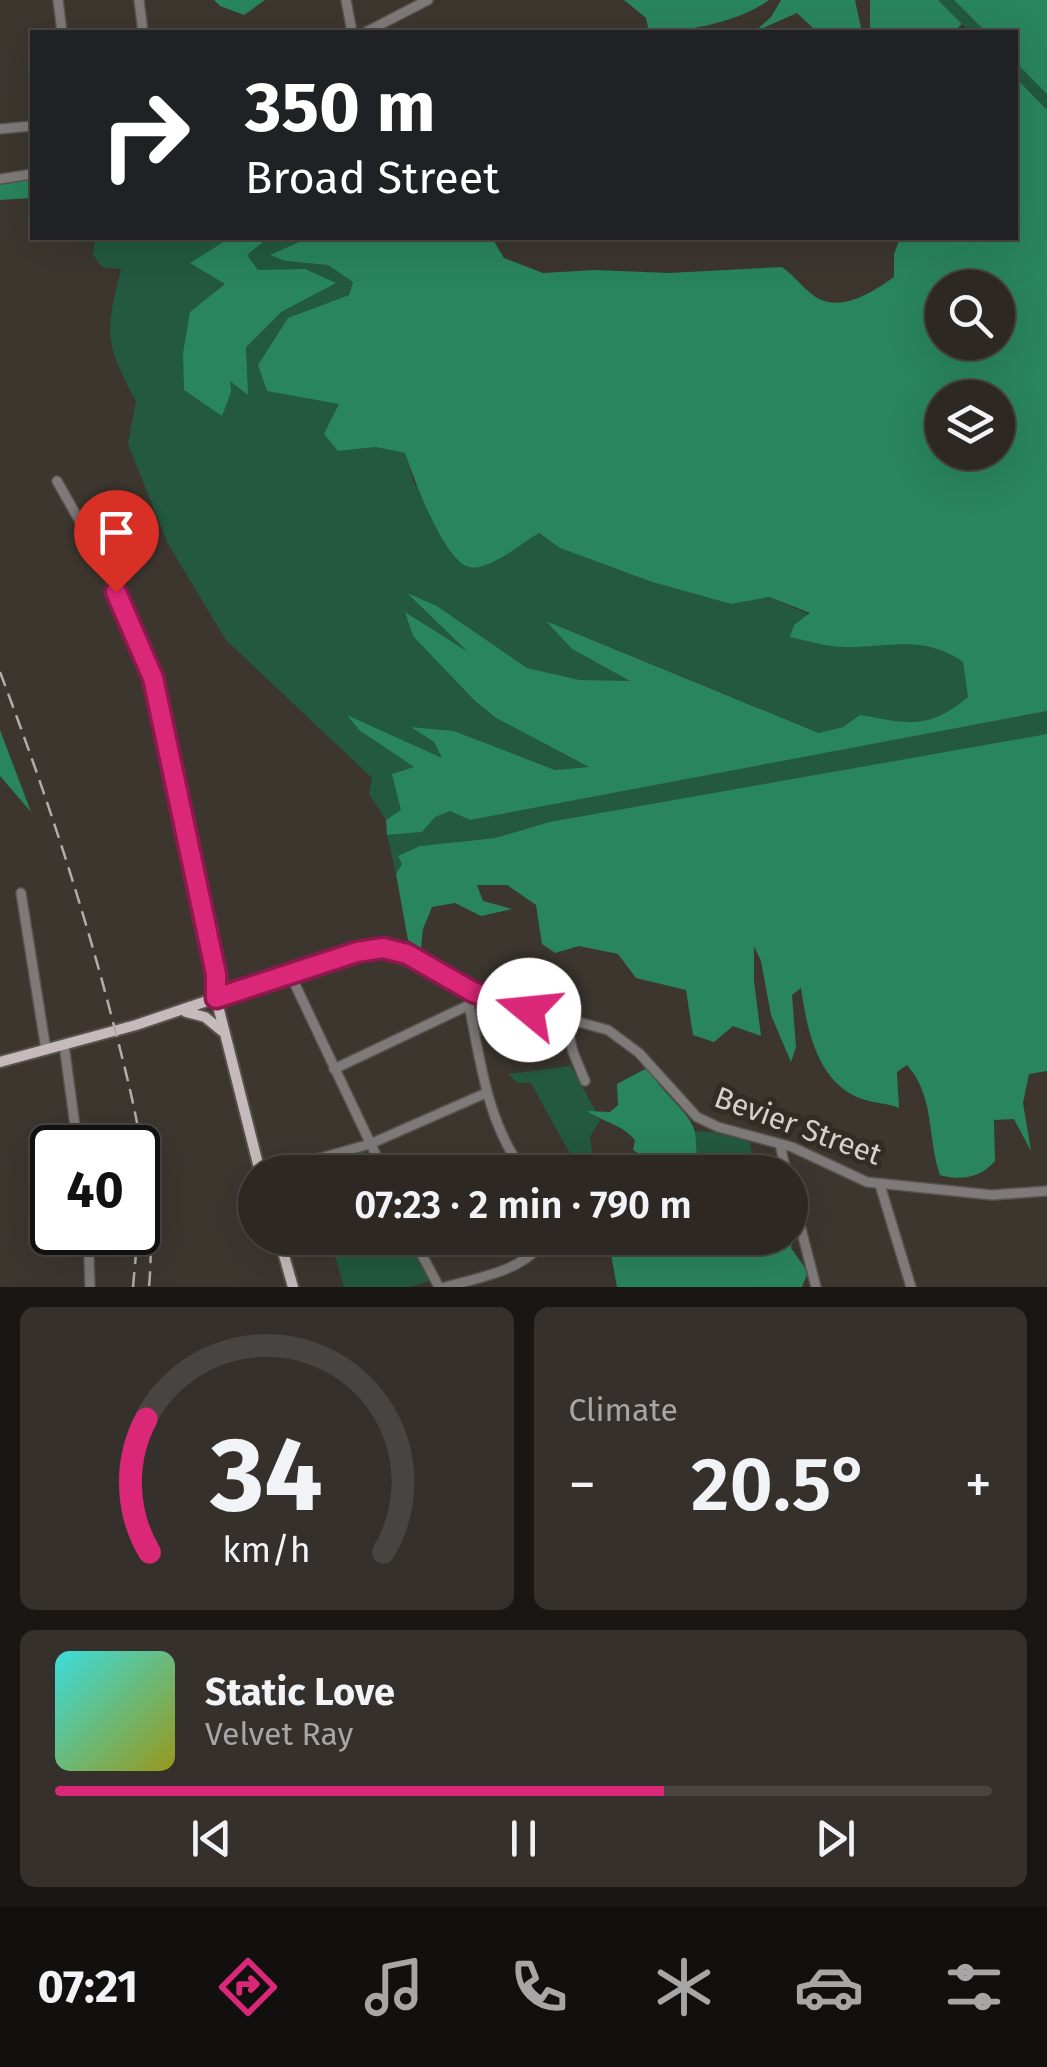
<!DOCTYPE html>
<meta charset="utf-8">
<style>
body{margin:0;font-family:"Fira Sans",sans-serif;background:#35302b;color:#f1f3f6;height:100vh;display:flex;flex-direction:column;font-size:38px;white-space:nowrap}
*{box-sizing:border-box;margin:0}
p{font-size:32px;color:#a7a6a6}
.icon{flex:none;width:55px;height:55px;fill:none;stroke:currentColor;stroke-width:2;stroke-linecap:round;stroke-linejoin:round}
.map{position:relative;height:1287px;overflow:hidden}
.sheet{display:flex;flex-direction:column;gap:20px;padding:20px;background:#191613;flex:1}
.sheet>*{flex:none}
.banner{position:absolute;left:30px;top:30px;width:988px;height:210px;border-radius:0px;box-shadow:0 10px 40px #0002,0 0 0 2px #484441;background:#202124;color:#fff;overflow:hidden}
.buttons{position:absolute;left:925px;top:270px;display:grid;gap:20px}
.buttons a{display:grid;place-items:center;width:90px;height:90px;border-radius:50%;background:#2d2823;box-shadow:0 10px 40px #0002,0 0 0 2px #484441;font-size:50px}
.speed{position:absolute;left:30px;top:1125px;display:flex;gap:20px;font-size:50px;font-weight:700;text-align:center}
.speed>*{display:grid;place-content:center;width:130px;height:130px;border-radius:50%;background:#2d2823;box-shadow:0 10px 40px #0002,0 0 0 2px #484441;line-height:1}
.speed .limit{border:5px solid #111;border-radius:15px;background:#fff;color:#111}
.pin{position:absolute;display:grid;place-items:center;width:85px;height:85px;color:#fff;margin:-102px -42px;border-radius:50% 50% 50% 0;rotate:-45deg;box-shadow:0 0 10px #0007}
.pin .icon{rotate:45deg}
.me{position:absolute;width:110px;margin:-55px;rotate:287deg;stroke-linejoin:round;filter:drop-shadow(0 0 8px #0008)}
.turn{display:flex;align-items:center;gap:35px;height:210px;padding:0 50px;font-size:45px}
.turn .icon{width:130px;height:130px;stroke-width:2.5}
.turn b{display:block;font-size:70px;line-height:85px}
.big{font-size:75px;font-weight:600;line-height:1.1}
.sheet .card{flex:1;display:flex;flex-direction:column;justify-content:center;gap:15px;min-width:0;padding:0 35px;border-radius:15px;background:#35302b}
.sheet .dial{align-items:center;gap:0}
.dial svg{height:260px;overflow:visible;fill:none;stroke:#484441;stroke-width:7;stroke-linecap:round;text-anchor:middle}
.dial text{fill:#f1f3f6;stroke:none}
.song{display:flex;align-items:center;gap:30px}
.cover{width:120px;height:120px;border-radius:15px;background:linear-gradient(135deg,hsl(180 70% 55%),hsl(60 70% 35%))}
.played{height:10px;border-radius:5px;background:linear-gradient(90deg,#db2777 65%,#484441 65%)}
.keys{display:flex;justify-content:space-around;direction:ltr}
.heat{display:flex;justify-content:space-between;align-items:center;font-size:55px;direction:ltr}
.sheet .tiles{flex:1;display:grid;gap:20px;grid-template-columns:1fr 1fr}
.card:last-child{grid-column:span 2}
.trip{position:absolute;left:238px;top:1155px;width:570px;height:100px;border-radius:50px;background:#2d2823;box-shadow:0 10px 40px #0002,0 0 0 2px #484441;font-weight:600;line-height:100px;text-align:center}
.tab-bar{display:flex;height:160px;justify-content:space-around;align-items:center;background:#12100e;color:#a7a6a6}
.tab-bar .icon{width:70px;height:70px}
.tab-bar .on{color:#db2777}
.tab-bar b{font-size:45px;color:#f1f3f6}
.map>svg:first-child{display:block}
.green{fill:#22593f}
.forest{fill:#29855d;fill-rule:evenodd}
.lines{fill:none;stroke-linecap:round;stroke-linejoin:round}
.minor-casing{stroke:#57524b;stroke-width:12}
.major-casing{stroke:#57524b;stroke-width:14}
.minor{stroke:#7f7a7a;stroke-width:9}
.major{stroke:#c6bbbc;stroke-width:10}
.rail{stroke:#b1ada8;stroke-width:2.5;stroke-dasharray:15 8;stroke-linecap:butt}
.route-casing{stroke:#8e194d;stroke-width:25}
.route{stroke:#db2777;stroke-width:18}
.labels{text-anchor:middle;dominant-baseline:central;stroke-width:10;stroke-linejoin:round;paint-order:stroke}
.street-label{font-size:30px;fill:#d4d0cc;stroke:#322c25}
</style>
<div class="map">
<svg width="1047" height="1287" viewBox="0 0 1047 1287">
<rect width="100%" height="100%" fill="#3c362f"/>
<g class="green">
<polygon points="938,0 954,0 986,32 970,32"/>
<polygon points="1015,62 1047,94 1047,110 1015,77"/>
<path d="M95 238H308L271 255 285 261 328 265 353 281 349 295 288 319 340 404 338 451 376 447 405 453 414 483 486 565 538 533 560 548 652 582 731 604 769 597 879 645 908 642 942 648 963 662 968 697C926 731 908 723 860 716L843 727 820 733 549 622 572 649 632 682 580 680 527 668 437 606 410 595 474 657 407 613 474 700 496 718 591 768 555 770 454 731 413 727 434 742 444 759 349 716 359 730 416 768 401 811 386 820 369 794 372 778 226 640 167 542 128 444 136 401C104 341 105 335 121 269L102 267 93 255Z"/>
<polygon points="1047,711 1047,734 549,822 495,838 420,846 396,874 387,835 422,832 435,816 450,811 470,820"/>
<polygon points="571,1066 596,1112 589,1112 600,1120 590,1137 593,1159 585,1165 575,1163 531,1083 518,1083 508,1074"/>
<polygon points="694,1131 713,1132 750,1142 751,1151 759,1158 773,1160 778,1172 751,1172 744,1168 740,1172 706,1172 712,1168 697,1156"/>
<polygon points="363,1147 376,1172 313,1172 310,1162"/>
<polygon points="330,1238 408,1238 430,1281 408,1287 344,1287"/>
</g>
<g class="forest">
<polygon points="214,0 265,0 244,15 220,6"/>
<path d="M624 0H769C739 22 685 32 649 32L646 18Z"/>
<polygon points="781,0 855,0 862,32 814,29 797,13 754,32 771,17"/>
<polygon points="870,0 938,0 962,24 953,32 870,32"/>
<polygon points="954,0 1047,0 1047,94 1015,62 1015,32 986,32"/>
<path d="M1015 77 1047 110V711L470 820 450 811 435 817 422 832 387 835 386 820 401 810 392 774 414 767 359 730 347 715 442 758 434 742 411 727 454 731 555 770 589 767 496 718 474 700 413 636 405 612 468 652 407 593 437 606 527 668 580 680 630 681 572 649 546 621 819 733 843 727 860 715C907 723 927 731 968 697L963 662C922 634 891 648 846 647 827 647 808 641 790 637L794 625 810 613 769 597 731 604 652 582 560 548 539 533C521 543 490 571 469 567 444 561 413 477 405 453L376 447 338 451 324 434 339 404 267 391 258 365 288 318 349 295 353 282 328 265 285 261 270 255 308 238H492L504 258 543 273 595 270 669 273 782 267C795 276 806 292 819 299 845 311 874 291 894 277V254L900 238H1015ZM942 288H998V342H942ZM942 398H998V452H942Z"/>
<polygon points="32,178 32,198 0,200 0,184"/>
<polygon points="230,238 268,238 247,255 258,270 305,269 336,283 281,312 246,347 248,395 230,381 231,392 222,416 184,390 183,353 190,312 225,284 190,263"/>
<polygon points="0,730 31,812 0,776"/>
<path d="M1047 734V1071L1029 1074 1023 1103 1031 1151 1014 1119 994 1120 995 1161C981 1178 960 1181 940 1175 927 1137 935 1096 907 1065L897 1072 899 1108C887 1103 874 1103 862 1099 817 1083 807 1029 801 988L792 995 796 1047 791 1062 771 1015 761 961 754 946V981L761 1036 733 1026 714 1042 693 1035 686 990 636 978 618 954 579 946 555 953 542 944 536 905 507 885H477L483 901 512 909 481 916 455 903 432 907 423 929 421 948 408 940 396 874 402 864 398 856 420 846 495 838 549 822Z"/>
<path d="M649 1067C659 1093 689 1109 695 1132 696 1140 696 1149 697 1156L713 1169 706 1172H663L664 1169 633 1150 635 1140C622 1124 604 1123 587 1111L610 1112 618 1105 617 1084Z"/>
<polygon points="790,1205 796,1224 791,1248 808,1272 802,1287 617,1287 608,1238 790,1238"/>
</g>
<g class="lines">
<g class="minor-casing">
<g id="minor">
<polyline points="58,0 62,32"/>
<polyline points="139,0 143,32"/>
<polyline points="346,0 352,32"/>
<polyline points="366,32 428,0"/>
<polyline points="0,129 32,126"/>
<polyline points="0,179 32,174"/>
<polyline points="57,481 104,564 153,678 215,974 216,998 357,952 383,948 402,952 483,996 608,1030 639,1053 697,1117 718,1127 792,1147 867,1182 992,1195 1047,1191"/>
<polyline points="21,893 46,1050"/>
<polyline points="291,976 384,1172"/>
<path d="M473 992 469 1005C481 1064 487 1122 524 1172"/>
<polyline points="565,1017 573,1052 585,1081"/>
<polyline points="64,1045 78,1148"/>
<polyline points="334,1069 469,1005"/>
<polyline points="780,1144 786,1172"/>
<polyline points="271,1172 370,1144 486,1093"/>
<polyline points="579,1172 609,1167"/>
<polyline points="880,1185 911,1287"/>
<polyline points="790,1186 816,1287"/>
<polyline points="88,1232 90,1287"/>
<polyline points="413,1238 439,1287"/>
<path d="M445 1287C477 1278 529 1270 544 1238"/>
</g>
</g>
<g class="major-casing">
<g id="major">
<polyline points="186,1012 205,1017 222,1031"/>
<polyline points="0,1062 136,1025 216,998 260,1172"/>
<polyline points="279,1238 293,1287"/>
</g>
</g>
<use href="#minor" class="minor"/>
<use href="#major" class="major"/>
<g class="rail">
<path d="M0 672C44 788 82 902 113 1022 136 1109 157 1197 149 1287"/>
<polyline points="133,1287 138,1232"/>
</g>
</g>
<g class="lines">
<g class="route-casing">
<polyline id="route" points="116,592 153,678 216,974 216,998 357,952 383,948 407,954 473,992 529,1010"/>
</g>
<use href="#route" class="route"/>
</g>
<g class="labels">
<g class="street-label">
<text transform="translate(798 1126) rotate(20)">Bevier Street</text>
</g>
</g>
</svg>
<div class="buttons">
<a><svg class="icon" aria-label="search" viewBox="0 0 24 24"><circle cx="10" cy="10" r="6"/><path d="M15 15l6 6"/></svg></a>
<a><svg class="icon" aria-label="layers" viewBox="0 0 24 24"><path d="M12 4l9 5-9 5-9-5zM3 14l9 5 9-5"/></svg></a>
</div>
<div class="speed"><div class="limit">40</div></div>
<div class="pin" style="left:116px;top:592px;background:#d93025"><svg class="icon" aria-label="arrive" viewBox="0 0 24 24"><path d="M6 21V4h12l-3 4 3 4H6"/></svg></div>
<svg class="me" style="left:529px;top:1010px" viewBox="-20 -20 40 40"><circle r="19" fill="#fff"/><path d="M0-13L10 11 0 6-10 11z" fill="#db2777"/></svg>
<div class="trip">07:23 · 2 min · 790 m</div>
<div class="banner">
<div class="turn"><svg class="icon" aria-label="right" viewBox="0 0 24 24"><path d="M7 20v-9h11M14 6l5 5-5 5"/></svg><div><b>350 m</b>Broad Street</div></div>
</div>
</div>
<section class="sheet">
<div class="tiles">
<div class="card dial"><svg viewBox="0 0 100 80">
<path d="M14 69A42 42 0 1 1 86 69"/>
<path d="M14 69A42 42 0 0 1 13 28" stroke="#db2777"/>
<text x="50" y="56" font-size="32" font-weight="700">34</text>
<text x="50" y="72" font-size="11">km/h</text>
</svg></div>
<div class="card"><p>Climate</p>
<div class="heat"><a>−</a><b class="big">20.5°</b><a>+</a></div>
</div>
<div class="card">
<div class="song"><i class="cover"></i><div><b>Static Love</b><p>Velvet Ray</p></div></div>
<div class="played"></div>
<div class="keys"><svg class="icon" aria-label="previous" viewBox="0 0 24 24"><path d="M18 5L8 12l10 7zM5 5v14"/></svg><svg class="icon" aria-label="pause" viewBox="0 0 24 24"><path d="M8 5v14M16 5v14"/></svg><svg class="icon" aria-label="next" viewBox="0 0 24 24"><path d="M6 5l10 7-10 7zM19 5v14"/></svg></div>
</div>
</div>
</section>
<nav class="tab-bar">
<b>07:21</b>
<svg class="icon on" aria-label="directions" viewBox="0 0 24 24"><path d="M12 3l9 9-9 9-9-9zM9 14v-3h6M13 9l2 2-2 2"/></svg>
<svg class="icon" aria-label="music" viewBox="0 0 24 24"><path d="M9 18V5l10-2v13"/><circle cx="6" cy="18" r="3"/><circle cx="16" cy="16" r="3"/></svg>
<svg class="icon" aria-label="phone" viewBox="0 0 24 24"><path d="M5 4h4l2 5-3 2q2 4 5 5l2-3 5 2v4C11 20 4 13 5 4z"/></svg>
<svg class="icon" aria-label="climate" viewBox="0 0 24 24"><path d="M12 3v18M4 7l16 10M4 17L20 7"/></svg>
<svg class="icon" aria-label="car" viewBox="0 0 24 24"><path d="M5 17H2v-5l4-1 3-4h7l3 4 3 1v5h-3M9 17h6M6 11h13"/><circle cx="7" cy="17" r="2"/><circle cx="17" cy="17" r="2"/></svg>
<svg class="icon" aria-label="filters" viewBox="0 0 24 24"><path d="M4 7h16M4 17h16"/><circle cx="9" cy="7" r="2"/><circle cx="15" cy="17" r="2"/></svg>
</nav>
